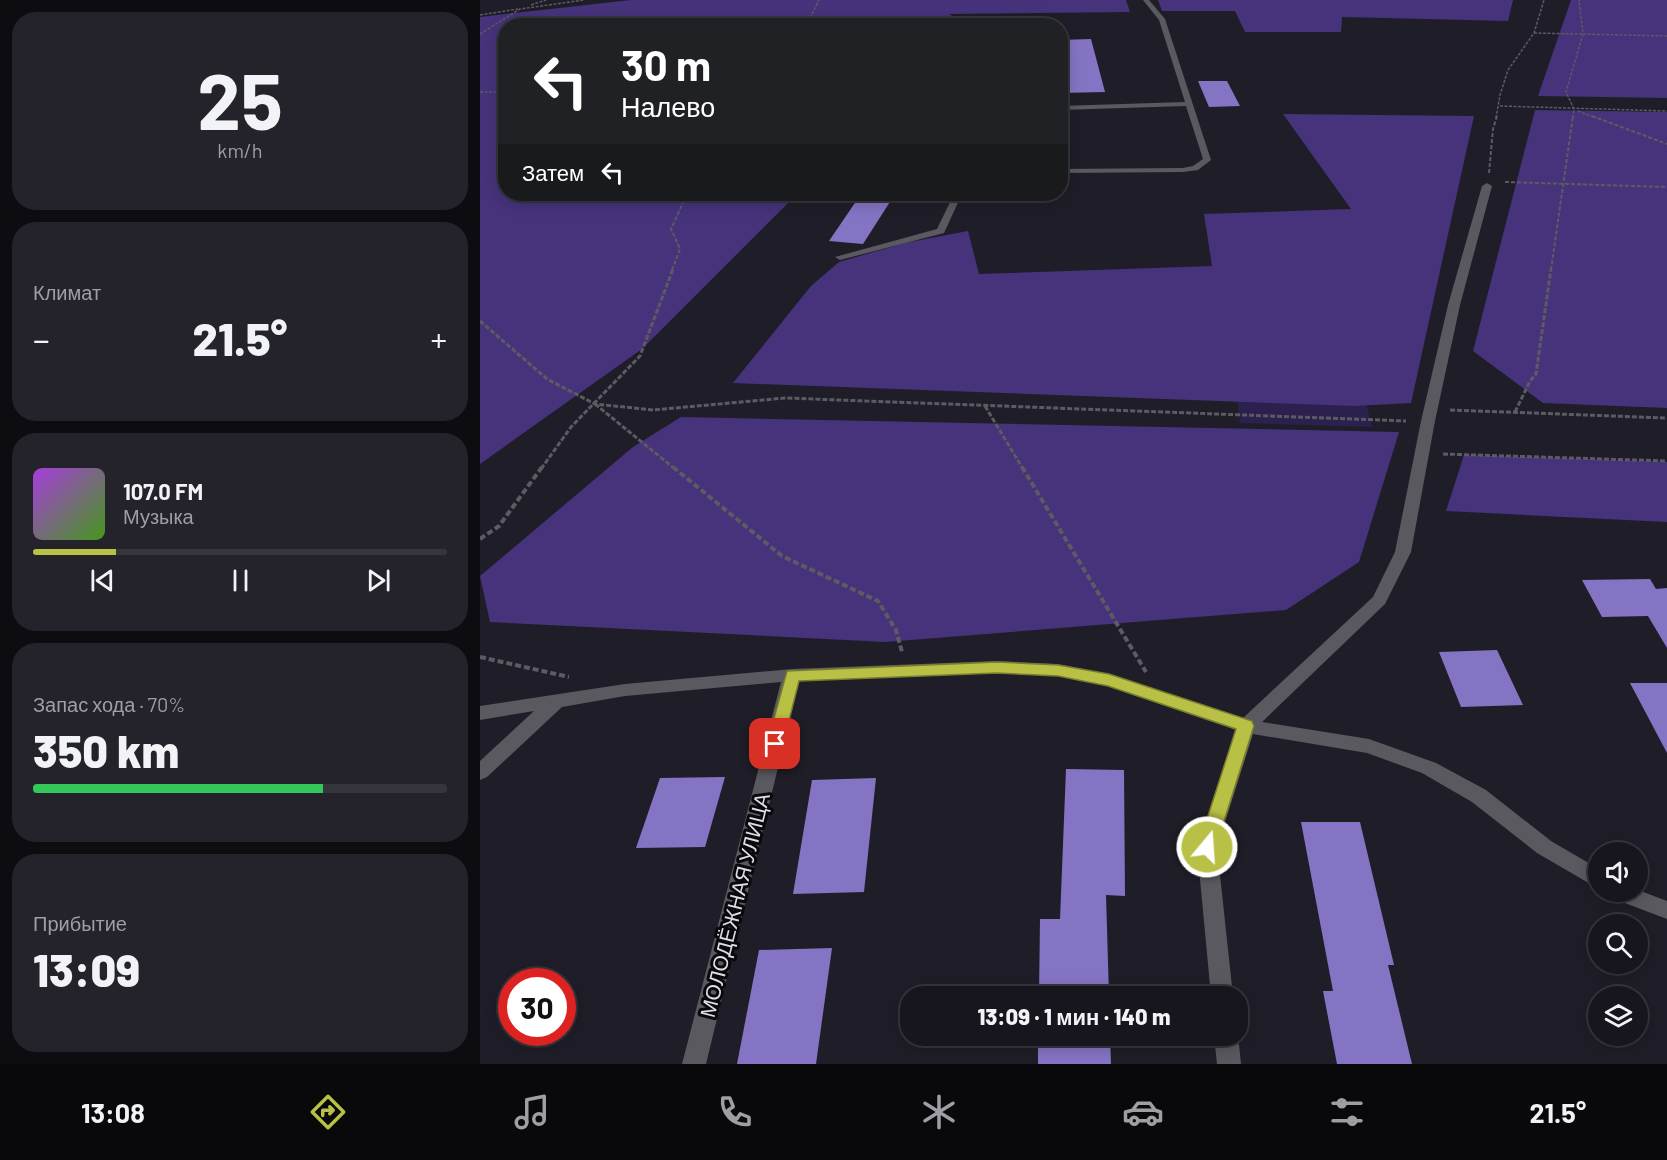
<!DOCTYPE html>
<html lang="ru">
<meta charset="utf-8">
<style>
body{margin:0;font-family:Barlow,sans-serif;background:#24232b;color:#f1f3f6;height:100vh;display:flex;flex-direction:column;font-size:22px;white-space:nowrap}
*{box-sizing:border-box;margin:0}
p{font-size:20px;color:#9e9fa4}
.icon{flex:none;width:33px;height:33px;fill:none;stroke:currentColor;stroke-width:2;stroke-linecap:round;stroke-linejoin:round}
.map{position:relative;flex:1;overflow:hidden}
.panel{display:flex;flex-direction:column;gap:12px;padding:12px;background:#0d0c10;width:480px}
.panel>*{flex:none}
.hud{position:absolute;left:18px;top:18px;width:570px;height:183px;border-radius:24px;box-shadow:0 3px 15px #0003,0 0 0 2px #36353c;background:#202124;color:#fff;overflow:hidden}
.tools{position:absolute;left:1108px;top:842px;display:grid;gap:12px}
.tools a{display:grid;place-items:center;width:60px;height:60px;border-radius:50%;background:#17161e;box-shadow:0 3px 15px #0003,0 0 0 2px #36353c;font-size:30px}
.speed{position:absolute;left:18px;top:968px;display:flex;gap:12px;font-size:30px;font-weight:700;text-align:center}
.speed>*{display:grid;place-content:center;width:78px;height:78px;border-radius:50%;background:#17161e;box-shadow:0 3px 15px #0003,0 0 0 2px #36353c;line-height:1}
.speed .limit{border:9px solid #d22;background:#fff;color:#111}
.pin{position:absolute;display:grid;place-items:center;width:51px;height:51px;color:#fff;margin:-26px;border-radius:12px;box-shadow:0 3px 9px #0006}
.me{position:absolute;width:66px;margin:-33px;rotate:18deg;stroke-linejoin:round;filter:drop-shadow(0 0 4px #0008)}
.turn{display:flex;align-items:center;gap:21px;height:126px;padding:0 24px;font-size:27px}
.turn .icon{width:78px;height:78px;stroke-width:2.5}
.turn b{display:block;font-size:42px;line-height:51px}
.then{display:flex;align-items:center;height:57px;padding:0 24px;background:#0003;gap:12px;font-size:22px}
.big{font-size:45px;font-weight:800;line-height:1.1}
.panel .widget{flex:1;display:flex;flex-direction:column;justify-content:center;gap:9px;min-width:0;padding:0 21px;border-radius:24px;background:#24232b}
.panel .dial{align-items:center;gap:0}
.dial b{font-size:78px;line-height:1}
.song{display:flex;align-items:center;gap:18px}
.cover{width:72px;height:72px;border-radius:9px;background:linear-gradient(135deg,hsl(280 70% 55%),hsl(100 70% 35%))}
.played{height:6px;border-radius:3px;background:linear-gradient(90deg,#b9c046 20%,#36353c 20%)}
.keys{display:flex;justify-content:space-around;direction:ltr}
.heat{display:flex;justify-content:space-between;align-items:center;font-size:33px;direction:ltr}
.charge{height:9px;border-radius:4px;background:linear-gradient(90deg,#34c759 70%,#36353c 0)}
.trip{position:absolute;left:420px;top:986px;width:348px;height:60px;border-radius:24px;background:#17161e;box-shadow:0 3px 15px #0003,0 0 0 2px #36353c;font-weight:800;line-height:60px;text-align:center}
.dock{display:flex;height:96px;justify-content:space-around;align-items:center;background:#09090c;color:#9e9fa4}
.dock .icon{width:42px;height:42px}
.dock .on{color:#b9c046}
.dock b{font-size:27px;color:#f1f3f6}
main{display:flex;flex:1;min-height:0}
.map>svg:first-child{display:block}
.green{fill:#2c204f}
.forest{fill:#46337b}
.building{fill:#8574c3}
.lines{fill:none;stroke-linecap:round;stroke-linejoin:round}
.path-far3{stroke:#5c5b64;stroke-width:1.5;stroke-dasharray:3 1.5;stroke-linecap:butt}
.path-far2{stroke:#5c5b64;stroke-width:2;stroke-dasharray:4 2;stroke-linecap:butt}
.path-far1{stroke:#5c5b64;stroke-width:3;stroke-dasharray:5 2;stroke-linecap:butt}
.path{stroke:#5c5b64;stroke-width:4;stroke-dasharray:6 3;stroke-linecap:butt}
.lane{fill:#5a595f;fill-rule:evenodd}
.street{fill:#5a595f;fill-rule:evenodd}
.route{fill:#b9c046;stroke:#787d2e;stroke-width:1.5}
.labels{text-anchor:middle;dominant-baseline:central;stroke-width:6;stroke-linejoin:round;paint-order:stroke}
.near-street-label{font-size:21px;fill:#dfdee5;stroke:#09080d}
</style>
<main>
<section class="panel">
<div class="widget dial"><b>25</b><p>km/h</p></div>
<div class="widget"><p>Климат</p>
<div class="heat"><a>−</a><b class="big">21.5°</b><a>+</a></div>
</div>
<div class="widget">
<div class="song"><i class="cover"></i><div><b>107.0 FM</b><p>Музыка</p></div></div>
<div class="played"></div>
<div class="keys"><svg class="icon" aria-label="previous" viewBox="0 0 24 24"><path d="M18 5L8 12l10 7zM5 5v14"/></svg><svg class="icon" aria-label="pause" viewBox="0 0 24 24"><path d="M8 5v14M16 5v14"/></svg><svg class="icon" aria-label="next" viewBox="0 0 24 24"><path d="M6 5l10 7-10 7zM19 5v14"/></svg></div>
</div>
<div class="widget"><p>Запас хода · 70%</p><b class="big">350 km</b><div class="charge"></div></div>
<div class="widget"><p>Прибытие</p><b class="big">13:09</b></div>
</section>
<div class="map">
<svg width="1187" height="1064" viewBox="0 0 1187 1064">
<rect width="100%" height="100%" fill="#1f1e28"/>
<polygon class="green" points="756,389 883,392 892,427 760,423"/>
<g class="forest">
<polygon points="151,0 646,0 650,12 469,14 488,26 26,26 26,194 312,194 315,196 162,349 0,464 0,17"/>
<polygon points="678,0 1033,0 1028,21 862,17 861,32 765,32 755,11 682,11"/>
<polygon points="1091,0 1187,0 1187,98 1058,96"/>
<polygon points="1055,110 1187,112 1187,408 1063,403 993,351"/>
<polygon points="803,114 994,116 931,403 874,406 253,383 331,286 359,262 425,243 488,231 499,274 732,266 724,214 871,209"/>
<polygon points="201,417 919,432 879,562 806,610 405,642 10,622 0,576 153,447"/>
<polygon points="984,455 1187,462 1187,522 966,511"/>
</g>
<g class="building">
<polygon points="611,39 625,92 580,93 580,40"/>
<polygon points="718,81 747,81 760,106 729,107"/>
<polygon points="381,194 415,194 383,244 349,241"/>
<polygon points="1170,579 1176,589 1187,588 1187,648 1168,616 1122,617 1102,580"/>
<polygon points="1017,650 1043,705 981,707 959,652"/>
<polygon points="1150,683 1187,683 1187,753"/>
<polygon points="586,769 644,770 645,896 626,895 629,996 559,996 560,919 580,919"/>
<polygon points="245,777 225,847 156,848 180,778"/>
<polygon points="396,778 384,892 313,894 332,780"/>
<polygon points="821,822 880,822 914,965 908,965 932,1064 857,1064 843,991 853,991"/>
<polygon points="352,948 336,1064 257,1064 279,950"/>
<polygon points="558,1035 630,1035 631,1064 558,1064"/>
</g>
<g class="lines">
<g class="path-far3">
<polyline points="51,5 66,0"/>
<polyline points="0,15 38,9"/>
<polyline points="326,26 339,0"/>
<polyline points="1054,33 1187,36"/>
<polyline points="0,34 40,9 104,0"/>
<polyline points="0,92 26,92"/>
<polyline points="1020,106 1187,111"/>
<polyline points="1098,111 1116,118"/>
<polyline points="1016,118 1020,95 1028,70 1054,33 1064,0"/>
<polyline points="1093,118 1094,109 1086,92 1103,34 1099,0"/>
</g>
<g class="path-far2">
<polyline points="1112,116 1187,144"/>
<polyline points="1009,173 1013,129 1017,116"/>
<polyline points="1025,182 1187,187"/>
<polyline points="192,270 200,249 191,229 207,194"/>
<polyline points="1071,270 1093,116"/>
</g>
<g class="path-far1">
<polyline points="0,321 67,379 115,404 173,410 305,398 926,421"/>
<polyline points="115,404 195,469"/>
<polyline points="505,406 543,469"/>
<polyline points="970,410 1187,418"/>
<polyline points="1035,412 1050,381 1056,374 1071,269"/>
<polyline points="963,454 1187,461"/>
<polyline points="61,469 91,427 160,356 193,269"/>
</g>
<g class="path">
<polyline points="193,467 302,556 398,601 416,630 422,652"/>
<polyline points="542,467 666,672"/>
<polyline points="0,539 19,526 62,467"/>
<polyline points="0,657 89,677"/>
</g>
<g class="lane">
<polygon points="663,0 669,0 685,19 731,160 718,170 703,172 580,173 580,169 703,168 713,166 723,159 706,106 580,110 580,106 705,102 679,20"/>
<polygon points="474,194 482,194 464,233 360,260 355,257 457,229"/>
</g>
<g class="street">
<polygon points="1007,183 1012,186 980,305 955,421 931,552 905,604 782,722 889,739 956,763 1006,790 1071,841 1119,869 1119,889 1057,853 992,802 942,773 887,753 773,734 737,847 753,996 731,996 717,847 756,730 627,686 578,676 517,673 319,681 226,1064 202,1064 301,682 145,696 82,707 7,777 0,780 0,761 54,711 0,720 0,706 145,684 312,669 517,661 578,664 629,674 763,718 893,597 915,552 941,421 968,305 1002,186"/>
<polygon points="1158,890 1187,901 1187,919 1129,897 1126,891"/>
<polygon points="734,1035 758,1035 761,1064 737,1064"/>
</g>
</g>
<polygon class="route" points="517,662 578,665 629,674 772,721 774,726 734,853 727,855 721,853 718,847 756,729 628,686 578,676 517,673 319,681 303,744 301,748 295,750 289,748 287,744 307,671"/>
<g class="labels">
<g class="near-street-label">
<text transform="translate(254 905) rotate(-76)">МОЛОДЁЖНАЯ УЛИЦА</text>
</g>
</g>
</svg>
<div class="tools">
<a><svg class="icon" aria-label="sound" viewBox="0 0 24 24"><path d="M4 9h4l5-4v14l-5-4H4zM17 9q2 3 0 6"/></svg></a>
<a><svg class="icon" aria-label="search" viewBox="0 0 24 24"><circle cx="10" cy="10" r="6"/><path d="M15 15l6 6"/></svg></a>
<a><svg class="icon" aria-label="layers" viewBox="0 0 24 24"><path d="M12 4l9 5-9 5-9-5zM3 14l9 5 9-5"/></svg></a>
</div>
<div class="speed"><div class="limit">30</div></div>
<div class="pin" style="left:295px;top:744px;background:#d93025"><svg class="icon" aria-label="arrive" viewBox="0 0 24 24"><path d="M6 21V4h12l-3 4 3 4H6"/></svg></div>
<svg class="me" style="left:727px;top:847px" viewBox="-20 -20 40 40"><circle r="17" fill="#b9c046" stroke="#fff" stroke-width="3"/><path d="M0-11L8 9 0 5-8 9z" fill="#fff"/></svg>
<div class="trip">13:09 · 1 мин · 140 m</div>
<div class="hud">
<div class="turn"><svg class="icon" aria-label="left" viewBox="0 0 24 24"><path d="M17 20v-9H6M10 6l-5 5 5 5"/></svg><div><b>30 m</b>Налево</div></div>
<div class="then">Затем<svg class="icon" aria-label="left" viewBox="0 0 24 24"><path d="M17 20v-9H6M10 6l-5 5 5 5"/></svg></div>
</div>
</div>
</main>
<nav class="dock">
<b>13:08</b>
<svg class="icon on" aria-label="directions" viewBox="0 0 24 24"><path d="M12 3l9 9-9 9-9-9zM9 14v-3h6M13 9l2 2-2 2"/></svg>
<svg class="icon" aria-label="music" viewBox="0 0 24 24"><path d="M9 18V5l10-2v13"/><circle cx="6" cy="18" r="3"/><circle cx="16" cy="16" r="3"/></svg>
<svg class="icon" aria-label="phone" viewBox="0 0 24 24"><path d="M5 4h4l2 5-3 2q2 4 5 5l2-3 5 2v4C11 20 4 13 5 4z"/></svg>
<svg class="icon" aria-label="climate" viewBox="0 0 24 24"><path d="M12 3v18M4 7l16 10M4 17L20 7"/></svg>
<svg class="icon" aria-label="car" viewBox="0 0 24 24"><path d="M5 17H2v-5l4-1 3-4h7l3 4 3 1v5h-3M9 17h6M6 11h13"/><circle cx="7" cy="17" r="2"/><circle cx="17" cy="17" r="2"/></svg>
<svg class="icon" aria-label="filters" viewBox="0 0 24 24"><path d="M4 7h16M4 17h16"/><circle cx="9" cy="7" r="2"/><circle cx="15" cy="17" r="2"/></svg>
<b>21.5°</b>
</nav>
